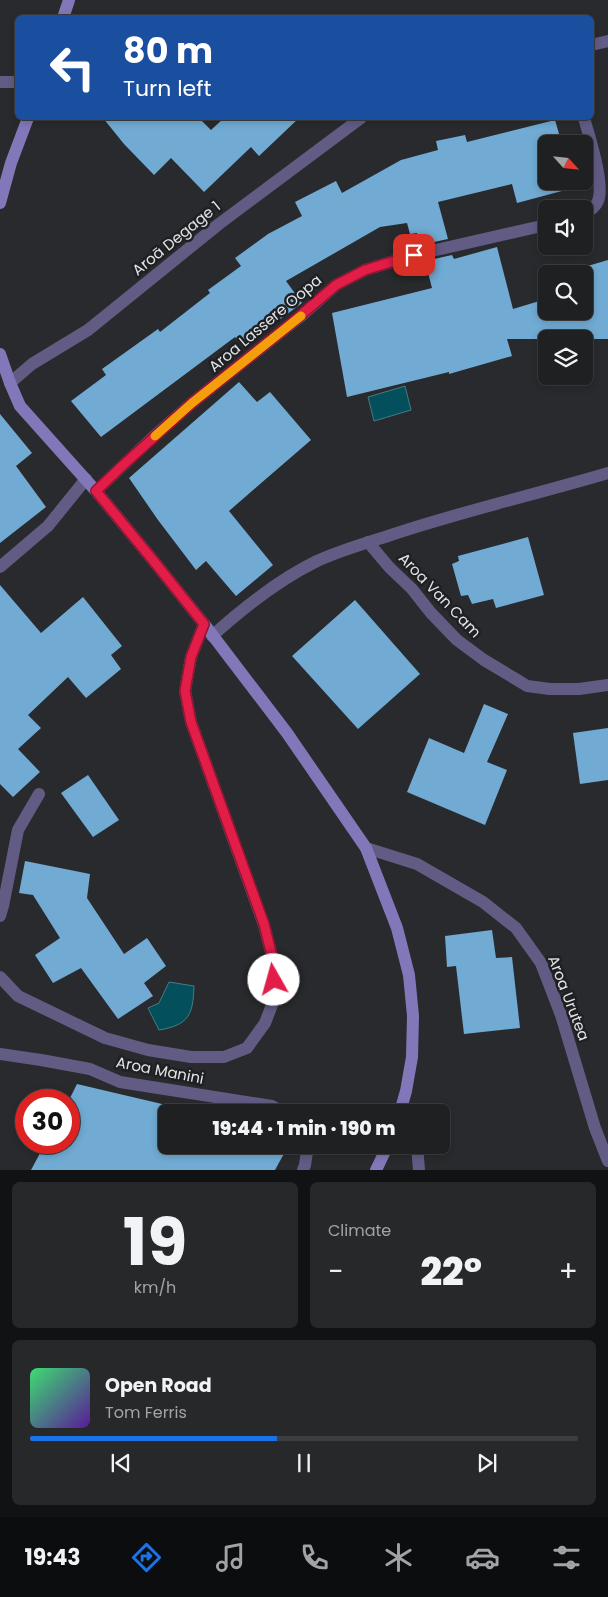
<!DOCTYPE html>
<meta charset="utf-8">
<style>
body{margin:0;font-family:Poppins,sans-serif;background:#27282a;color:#f1f3f6;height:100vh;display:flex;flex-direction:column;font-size:19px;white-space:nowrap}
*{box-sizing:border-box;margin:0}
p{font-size:16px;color:#a1a3a5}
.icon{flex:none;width:28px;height:28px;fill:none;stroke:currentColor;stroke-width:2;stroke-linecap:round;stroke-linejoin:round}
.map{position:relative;height:1170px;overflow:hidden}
.sheet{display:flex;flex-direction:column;gap:12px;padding:12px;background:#111213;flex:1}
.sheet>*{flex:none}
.top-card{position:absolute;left:15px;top:15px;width:579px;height:105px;border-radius:8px;box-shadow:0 2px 8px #0003,0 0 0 1px #3c3e40;background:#1a4fa0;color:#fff;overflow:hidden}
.needle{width:32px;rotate:117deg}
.buttons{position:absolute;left:538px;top:135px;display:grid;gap:10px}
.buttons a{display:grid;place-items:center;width:55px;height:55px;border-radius:8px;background:#1f2022;box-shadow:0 2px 8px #0003,0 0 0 1px #3c3e40;font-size:25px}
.speed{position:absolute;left:15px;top:1089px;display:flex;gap:10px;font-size:25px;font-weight:700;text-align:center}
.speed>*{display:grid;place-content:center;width:65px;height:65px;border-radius:50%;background:#1f2022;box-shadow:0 2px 8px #0003,0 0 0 1px #3c3e40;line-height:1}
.speed .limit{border:8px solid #d22;background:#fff;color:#111}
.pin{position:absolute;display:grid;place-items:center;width:42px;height:42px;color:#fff;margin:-21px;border-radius:10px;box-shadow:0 2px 8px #0006}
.me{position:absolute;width:55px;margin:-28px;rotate:353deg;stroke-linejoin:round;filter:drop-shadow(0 0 4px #0008)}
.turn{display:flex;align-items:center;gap:18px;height:105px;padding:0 25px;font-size:22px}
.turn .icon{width:65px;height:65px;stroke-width:2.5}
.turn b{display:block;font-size:35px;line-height:42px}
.big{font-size:38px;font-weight:800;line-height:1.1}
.sheet .tile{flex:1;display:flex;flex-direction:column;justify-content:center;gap:8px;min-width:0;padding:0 18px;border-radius:8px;background:#27282a}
.sheet .dial{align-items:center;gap:0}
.dial b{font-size:65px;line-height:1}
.song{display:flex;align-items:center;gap:15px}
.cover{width:60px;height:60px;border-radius:8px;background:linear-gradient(135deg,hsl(140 70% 55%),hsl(270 70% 35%))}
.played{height:5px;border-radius:2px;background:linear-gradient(90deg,#1a73e8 45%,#3c3e40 45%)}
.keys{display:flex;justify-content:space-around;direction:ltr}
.heat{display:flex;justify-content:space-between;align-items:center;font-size:28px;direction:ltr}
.sheet .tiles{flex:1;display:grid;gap:12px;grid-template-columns:1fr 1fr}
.tile:last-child{grid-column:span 2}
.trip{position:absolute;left:158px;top:1104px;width:292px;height:50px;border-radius:8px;background:#1f2022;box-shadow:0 2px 8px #0003,0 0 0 1px #3c3e40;font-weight:800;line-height:50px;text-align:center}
.tabs{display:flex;height:80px;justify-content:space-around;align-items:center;background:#0c0d0e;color:#a1a3a5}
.tabs .icon{width:35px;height:35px}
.tabs .active{color:#1a73e8}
.tabs b{font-size:22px;color:#f1f3f6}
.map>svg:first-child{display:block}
.water{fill:#034f5b;stroke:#467c85}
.building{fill:#71abd3}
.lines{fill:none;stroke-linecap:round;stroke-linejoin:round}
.lane{stroke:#625c85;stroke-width:12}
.street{stroke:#625c85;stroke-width:12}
.secondary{stroke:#8278b9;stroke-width:12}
.route-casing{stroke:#92132f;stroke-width:12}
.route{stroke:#e11d48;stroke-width:9}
.slow{stroke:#f59e0b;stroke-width:9}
.labels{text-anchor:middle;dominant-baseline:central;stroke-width:5;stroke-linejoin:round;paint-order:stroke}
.street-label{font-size:15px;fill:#e3e4e6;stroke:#1f2023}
</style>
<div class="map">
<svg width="608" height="1170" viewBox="0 0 608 1170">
<rect width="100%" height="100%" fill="#292a2d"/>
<g class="water">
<polygon points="405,386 411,410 374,421 368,397"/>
<path d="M169 982 194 986C193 1015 189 1025 159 1030L148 1008 159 1003Z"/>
</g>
<g class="building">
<polygon points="103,118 199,118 211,130 224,118 299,118 259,156 251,147 204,192 171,158 154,175 124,144"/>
<polygon points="555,120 562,144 546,144 546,181 571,181 573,188 517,203 512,184 438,202 448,239 420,245 417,233 410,234 407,223 380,227 286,281 302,303 243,347 235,337 101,437 71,401 106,375 102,369 158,329 160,332 210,293 208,290 241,266 235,258 268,234 302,216 295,202 336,181 342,193 401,160 438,150 436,141 465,135 467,142"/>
<polygon points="497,247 513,309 546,299 546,311 584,311 584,274 575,274 574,270 608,260 608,339 507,339 512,356 449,374 449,372 347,397 332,313 432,288 425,261 452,255 454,259"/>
<polygon points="239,382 257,402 270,392 311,440 229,511 273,565 236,596 206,561 196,570 158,520 129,478"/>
<polygon points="0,414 32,453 16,466 46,507 0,543"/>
<polygon points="528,537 544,595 496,608 493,599 472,604 468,595 461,596 452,564 459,561 458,556"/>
<polygon points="0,585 41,633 83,597 122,646 111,655 121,669 86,698 68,677 28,715 41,728 18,749 40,772 13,797 0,784"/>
<polygon points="355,600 420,674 358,729 292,656"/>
<polygon points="484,704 508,714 487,762 507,770 485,825 407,792 429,738 464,753"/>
<polygon points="608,728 608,780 580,784 573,733"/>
<polygon points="88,775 119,820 93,837 61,793"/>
<polygon points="25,861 90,874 87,898 124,954 147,938 166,966 144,983 153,996 118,1019 81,968 53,983 35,955 60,938 33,895 19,893"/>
<polygon points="492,930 496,958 512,957 520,1028 464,1034 456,966 447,967 445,936"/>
<polygon points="77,1084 196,1112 166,1112 166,1145 278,1145 286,1150 275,1170 31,1170 46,1142 69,1142 69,1100"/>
</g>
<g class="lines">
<polyline class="lane" points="0,82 18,82"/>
<g class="street">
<polyline points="591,45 608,41"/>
<path d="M584 213C590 211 595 208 598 201 605 184 589 136 584 118"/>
<polyline points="10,383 32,364 88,330 219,224 361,118"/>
<polyline points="96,491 152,438 192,403 301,316 336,285 365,270 414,255 546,225"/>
<polyline points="368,542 389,567 412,589 431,613 457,640 484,660 519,681 527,686 550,689 579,689 608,685"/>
<polyline points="0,567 48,526 86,479"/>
<path d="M212 636C243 608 280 579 317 561 339 551 362 544 385 537 458 512 534 495 608 473"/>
<polyline points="366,848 417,864 483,902 516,928 541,963 561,1015 595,1128 608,1161"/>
<polyline points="0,916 3,906 18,830 39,794"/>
<polyline points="0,977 18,996 105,1038 148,1050 191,1057 224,1057 247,1048 265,1023 275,997 274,964 264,925 191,722 185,691 191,657 204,624"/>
<polyline points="0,1054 41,1060 90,1069 120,1082 272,1106 284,1112"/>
<polyline points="417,1145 419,1170"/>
<polyline points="303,1170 305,1165 308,1145"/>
</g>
<g class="secondary">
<polyline points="63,18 69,0"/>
<polyline points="0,203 11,163 28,118"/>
<polyline points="0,354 10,383 20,406 96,491 152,559 204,624 287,733 366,848 397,928 409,975 413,1016 412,1057 406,1091 400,1112"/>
<polyline points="376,1170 388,1145"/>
</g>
</g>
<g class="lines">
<g class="route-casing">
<polyline id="route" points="274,980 274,964 264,924 191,722 185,691 191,657 204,624 152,559 96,491 122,466 192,403 287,327 336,285 365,270 414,255"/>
</g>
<use href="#route" class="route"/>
<polyline class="slow" points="155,436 192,403 301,316"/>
</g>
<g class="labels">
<g class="street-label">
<text transform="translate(176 238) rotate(-39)">Aroā Degage 1</text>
<text transform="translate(265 323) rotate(-40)">Aroa Lassere Oopa</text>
<text transform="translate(440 595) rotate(46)">Aroa Van Cam</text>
<text transform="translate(569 998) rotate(69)">Aroa Urutea</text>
<text transform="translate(160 1070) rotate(11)">Aroa Manini</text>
</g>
</g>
</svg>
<div class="buttons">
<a><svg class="needle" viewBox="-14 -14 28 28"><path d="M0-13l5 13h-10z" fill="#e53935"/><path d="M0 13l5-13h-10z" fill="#a1a3a5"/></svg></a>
<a><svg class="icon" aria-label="sound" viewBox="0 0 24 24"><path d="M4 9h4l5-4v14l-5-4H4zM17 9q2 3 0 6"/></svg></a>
<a><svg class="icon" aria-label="search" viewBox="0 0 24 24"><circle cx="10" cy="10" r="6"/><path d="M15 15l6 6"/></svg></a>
<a><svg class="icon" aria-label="layers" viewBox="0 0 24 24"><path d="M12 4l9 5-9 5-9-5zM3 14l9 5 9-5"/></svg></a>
</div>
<div class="speed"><div class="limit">30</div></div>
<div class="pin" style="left:414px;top:255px;background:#d93025"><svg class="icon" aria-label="arrive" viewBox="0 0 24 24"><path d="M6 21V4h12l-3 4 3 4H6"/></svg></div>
<svg class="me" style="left:274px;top:980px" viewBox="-20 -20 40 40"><circle r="19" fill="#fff"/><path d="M0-13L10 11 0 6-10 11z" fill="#e11d48"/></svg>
<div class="trip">19:44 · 1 min · 190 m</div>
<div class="top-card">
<div class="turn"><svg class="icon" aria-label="left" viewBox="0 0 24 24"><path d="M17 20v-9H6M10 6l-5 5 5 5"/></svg><div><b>80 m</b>Turn left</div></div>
</div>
</div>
<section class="sheet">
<div class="tiles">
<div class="tile dial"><b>19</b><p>km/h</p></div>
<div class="tile"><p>Climate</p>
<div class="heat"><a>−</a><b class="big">22°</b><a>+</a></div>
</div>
<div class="tile">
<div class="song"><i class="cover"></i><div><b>Open Road</b><p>Tom Ferris</p></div></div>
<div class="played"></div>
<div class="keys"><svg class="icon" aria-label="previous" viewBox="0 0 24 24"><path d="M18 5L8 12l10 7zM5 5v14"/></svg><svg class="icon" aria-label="pause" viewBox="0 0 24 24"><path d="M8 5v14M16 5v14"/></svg><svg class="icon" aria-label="next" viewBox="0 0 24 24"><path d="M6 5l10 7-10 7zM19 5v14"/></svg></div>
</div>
</div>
</section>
<nav class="tabs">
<b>19:43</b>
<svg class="icon active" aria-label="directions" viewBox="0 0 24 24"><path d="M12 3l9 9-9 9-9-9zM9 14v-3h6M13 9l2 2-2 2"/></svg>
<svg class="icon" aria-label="music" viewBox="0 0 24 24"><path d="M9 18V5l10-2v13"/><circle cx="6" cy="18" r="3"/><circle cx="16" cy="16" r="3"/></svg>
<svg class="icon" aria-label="phone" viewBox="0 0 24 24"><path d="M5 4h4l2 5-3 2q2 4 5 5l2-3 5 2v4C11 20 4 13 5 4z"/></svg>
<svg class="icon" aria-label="climate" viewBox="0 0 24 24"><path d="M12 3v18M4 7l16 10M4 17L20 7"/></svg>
<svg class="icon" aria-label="car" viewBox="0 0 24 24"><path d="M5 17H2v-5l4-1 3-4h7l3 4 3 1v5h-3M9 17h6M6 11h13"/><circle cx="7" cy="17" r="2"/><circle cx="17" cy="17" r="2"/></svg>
<svg class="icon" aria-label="filters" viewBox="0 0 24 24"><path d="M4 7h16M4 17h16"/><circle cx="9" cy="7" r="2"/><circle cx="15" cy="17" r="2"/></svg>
</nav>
